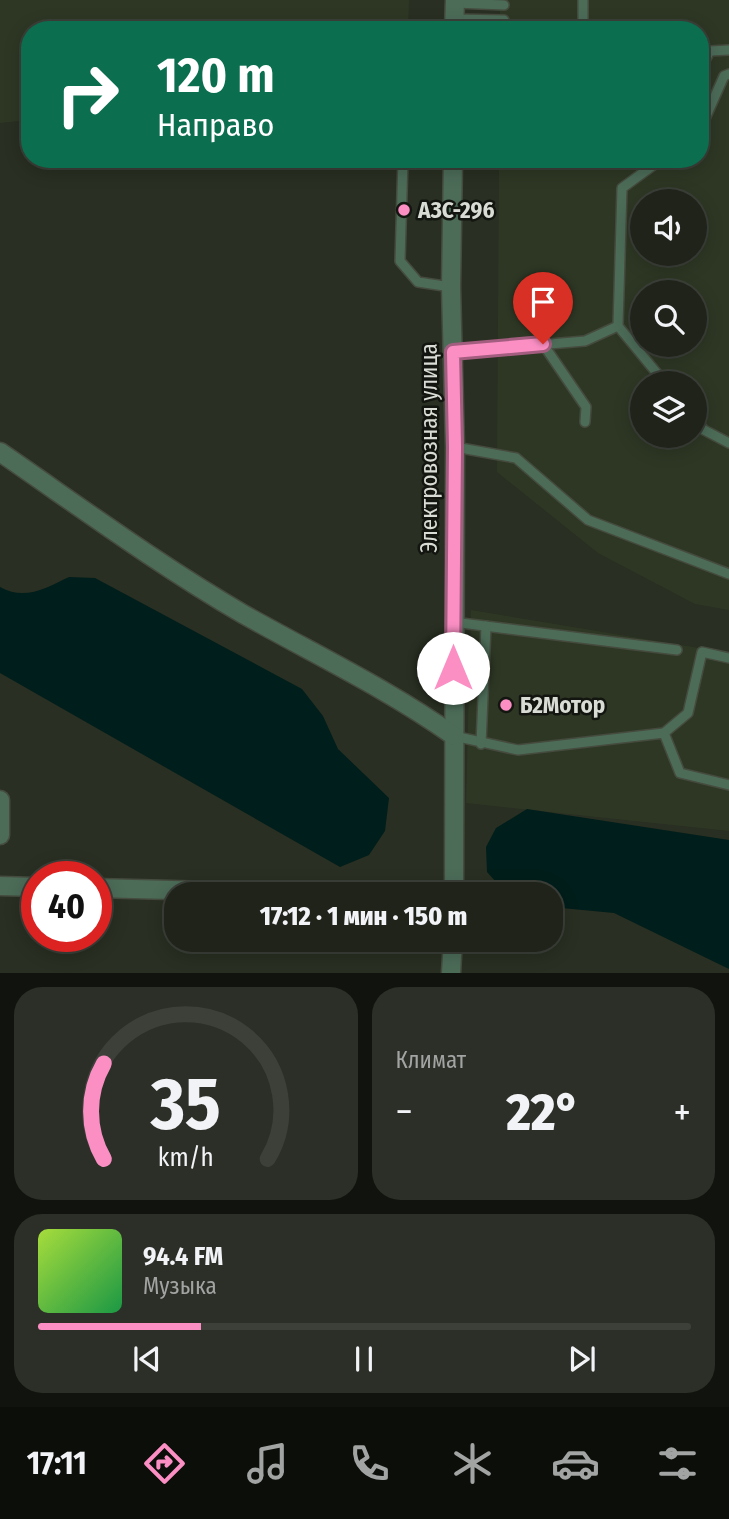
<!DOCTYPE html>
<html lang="ru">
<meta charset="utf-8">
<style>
body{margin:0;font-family:"Fira Sans Condensed",sans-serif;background:#2c2f27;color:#f1f3f6;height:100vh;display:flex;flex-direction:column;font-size:26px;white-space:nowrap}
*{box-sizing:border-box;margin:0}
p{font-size:23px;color:#a1a4a2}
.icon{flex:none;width:38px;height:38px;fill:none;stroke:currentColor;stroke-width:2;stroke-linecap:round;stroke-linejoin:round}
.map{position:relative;height:973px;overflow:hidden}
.side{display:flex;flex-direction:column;gap:14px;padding:14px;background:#11130e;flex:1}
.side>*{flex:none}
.banner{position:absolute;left:21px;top:21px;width:688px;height:147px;border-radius:28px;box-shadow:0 4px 18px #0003,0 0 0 2px #3c4039;background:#0b6e4f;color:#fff;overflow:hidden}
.controls{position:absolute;left:630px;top:189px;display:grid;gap:14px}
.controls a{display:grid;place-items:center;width:77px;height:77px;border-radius:50%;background:#1f231a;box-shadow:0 4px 18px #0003,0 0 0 2px #3c4039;font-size:35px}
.speed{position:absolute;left:21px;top:861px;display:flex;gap:14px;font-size:35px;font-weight:700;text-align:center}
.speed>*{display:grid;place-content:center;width:91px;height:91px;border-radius:50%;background:#1f231a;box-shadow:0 4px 18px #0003,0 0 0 2px #3c4039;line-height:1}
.speed .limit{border:10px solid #d22;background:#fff;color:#111}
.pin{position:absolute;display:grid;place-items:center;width:60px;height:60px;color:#fff;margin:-72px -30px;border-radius:50% 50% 50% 0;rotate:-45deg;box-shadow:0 0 7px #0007}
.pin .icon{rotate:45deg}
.me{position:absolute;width:77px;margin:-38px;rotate:0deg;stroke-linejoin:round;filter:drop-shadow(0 0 5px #0008)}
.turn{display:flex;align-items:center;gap:24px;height:147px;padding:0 21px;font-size:32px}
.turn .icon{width:91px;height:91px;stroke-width:2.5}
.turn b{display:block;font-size:49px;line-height:60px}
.big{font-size:52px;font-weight:800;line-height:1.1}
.side .card{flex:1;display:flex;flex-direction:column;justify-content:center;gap:10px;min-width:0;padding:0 24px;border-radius:28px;background:#2c2f27}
.side .dial{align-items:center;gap:0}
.dial svg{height:182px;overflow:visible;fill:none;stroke:#3c4039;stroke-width:7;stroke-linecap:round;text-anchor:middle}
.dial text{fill:#f1f3f6;stroke:none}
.song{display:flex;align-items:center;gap:21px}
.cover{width:84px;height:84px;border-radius:10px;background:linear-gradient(135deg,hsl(80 70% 55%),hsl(140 70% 35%))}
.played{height:7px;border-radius:4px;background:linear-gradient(90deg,#fb8fc4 25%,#3c4039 25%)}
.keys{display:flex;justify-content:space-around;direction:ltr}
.heat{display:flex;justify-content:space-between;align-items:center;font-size:38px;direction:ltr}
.side .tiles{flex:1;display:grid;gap:14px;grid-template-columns:1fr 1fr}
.card:last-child{grid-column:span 2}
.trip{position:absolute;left:164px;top:882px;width:399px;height:70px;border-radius:28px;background:#1f231a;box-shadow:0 4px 18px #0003,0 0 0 2px #3c4039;font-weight:800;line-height:70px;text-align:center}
.menu{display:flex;height:112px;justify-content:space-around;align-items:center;background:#0c0e0a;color:#a1a4a2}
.menu .icon{width:49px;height:49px}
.menu .on{color:#fb8fc4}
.menu b{font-size:32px;color:#f1f3f6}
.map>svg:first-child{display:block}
.built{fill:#2e3724;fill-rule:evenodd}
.water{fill:#001e1b}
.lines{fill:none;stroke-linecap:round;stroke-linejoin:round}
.service-casing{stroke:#454b3e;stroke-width:12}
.minor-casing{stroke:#454b3e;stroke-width:21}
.tertiary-casing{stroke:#454b3e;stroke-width:21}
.service{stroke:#4c6c58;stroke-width:9}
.minor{stroke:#4c6c58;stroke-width:18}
.tertiary{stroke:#4c6c58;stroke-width:18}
.route-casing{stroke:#a35d7f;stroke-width:18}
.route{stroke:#fb8fc4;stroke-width:12}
.poi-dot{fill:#fb8fc4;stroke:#131610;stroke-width:2.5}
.labels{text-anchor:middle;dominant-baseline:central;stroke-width:5;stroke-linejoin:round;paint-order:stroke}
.poi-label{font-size:23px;font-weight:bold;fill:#d8dcd4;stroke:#131610;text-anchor:start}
.street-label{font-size:23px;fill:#d8dcd4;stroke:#131610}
</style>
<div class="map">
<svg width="729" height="973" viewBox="0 0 729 973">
<rect width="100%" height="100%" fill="#292f22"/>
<g class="built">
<polygon points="0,0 409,0 408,30 30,30 30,120 0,123"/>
<path d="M500 0H729V610L695 604 598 553 497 472 499 159H700V30H500ZM642 201H695V254H642ZM642 292H695V345H642ZM642 383H695V436H642Z"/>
<polygon points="471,610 729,653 729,831 466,803"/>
</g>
<g class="water">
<path d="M69 577 95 578 302 689 323 716 338 749 389 798 385 831 369 855 340 867 0 673V587C25 601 46 588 69 577Z"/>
<polygon points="527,809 729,840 729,969 614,913 551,907 551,894 507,894 487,872 486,847 496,828"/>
</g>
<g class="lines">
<g class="service-casing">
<g id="service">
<polyline points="455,3 504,5"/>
<polyline points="455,19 504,20"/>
<polyline points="583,30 583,0"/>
<polyline points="700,70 710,51 729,50"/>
<polyline points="700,130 724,76 729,74"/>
<polyline points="403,159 400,261 418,282 451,287"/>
<polyline points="662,159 622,188 618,326 665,383"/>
<polyline points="453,163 567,164 576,159"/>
<polyline points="543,344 586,407 585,422"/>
<polyline points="453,352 585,341 618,326"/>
<polyline points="695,419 704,430 729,443"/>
<polyline points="455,447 516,458 588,520 729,574"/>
<polyline points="453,622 677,650"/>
<polyline points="664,733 688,713 702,652 729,658"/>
<polyline points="454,736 518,750 664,733 680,773 729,785"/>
<polyline points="481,744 486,626"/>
</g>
</g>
<g class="minor-casing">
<g id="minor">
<polyline points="0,800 0,835"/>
<polyline points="0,886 37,887"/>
<polyline points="96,888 322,894"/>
</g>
</g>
<g class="tertiary-casing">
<g id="tertiary">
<polyline points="454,30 455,0"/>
<polyline points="453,159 451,287 455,447 454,894"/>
<path d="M0 452C80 507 159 565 243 614 314 654 388 689 454 736"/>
<polyline points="451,973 453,940"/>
</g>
</g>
<use href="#service" class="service"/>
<use href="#minor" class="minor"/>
<use href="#tertiary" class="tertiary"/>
</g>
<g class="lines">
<g class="route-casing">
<polyline id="route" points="453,668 455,447 453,352 543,344"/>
</g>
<use href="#route" class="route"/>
</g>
<g class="poi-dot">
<circle cx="404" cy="210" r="7"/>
<circle cx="506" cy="705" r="7"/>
</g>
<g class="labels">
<g class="poi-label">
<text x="418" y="210">АЗС-296</text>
<text x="520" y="705">Б2Мотор</text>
</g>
<g class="street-label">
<text transform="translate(429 448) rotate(-90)">Электровозная улица</text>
</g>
</g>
</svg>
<div class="controls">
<a><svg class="icon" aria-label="sound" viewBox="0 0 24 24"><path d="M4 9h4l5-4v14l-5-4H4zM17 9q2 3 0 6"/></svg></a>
<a><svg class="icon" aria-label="search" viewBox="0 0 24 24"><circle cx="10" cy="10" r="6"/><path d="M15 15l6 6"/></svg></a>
<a><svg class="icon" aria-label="layers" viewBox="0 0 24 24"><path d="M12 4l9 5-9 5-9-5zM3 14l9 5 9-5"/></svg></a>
</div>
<div class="speed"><div class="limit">40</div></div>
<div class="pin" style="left:543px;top:344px;background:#d93025"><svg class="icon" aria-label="arrive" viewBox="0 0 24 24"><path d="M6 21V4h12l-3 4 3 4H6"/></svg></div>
<svg class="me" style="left:453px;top:668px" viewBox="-20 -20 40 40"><circle r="19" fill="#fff"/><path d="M0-13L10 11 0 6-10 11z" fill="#fb8fc4"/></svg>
<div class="trip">17:12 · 1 мин · 150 m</div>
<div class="banner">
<div class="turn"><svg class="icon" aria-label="right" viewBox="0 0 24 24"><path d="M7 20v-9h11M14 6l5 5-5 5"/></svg><div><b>120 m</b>Направо</div></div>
</div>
</div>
<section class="side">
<div class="tiles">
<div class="card dial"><svg viewBox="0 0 100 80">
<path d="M14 69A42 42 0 1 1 86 69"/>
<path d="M14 69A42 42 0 0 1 14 27" stroke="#fb8fc4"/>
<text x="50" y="56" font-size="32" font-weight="700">35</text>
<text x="50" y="72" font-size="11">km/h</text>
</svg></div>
<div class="card"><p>Климат</p>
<div class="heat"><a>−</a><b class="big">22°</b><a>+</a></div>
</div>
<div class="card">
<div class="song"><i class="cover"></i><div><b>94.4 FM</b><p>Музыка</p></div></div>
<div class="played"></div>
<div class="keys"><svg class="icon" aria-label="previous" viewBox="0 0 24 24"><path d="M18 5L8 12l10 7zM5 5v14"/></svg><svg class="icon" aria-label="pause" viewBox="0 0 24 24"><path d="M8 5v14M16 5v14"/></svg><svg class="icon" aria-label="next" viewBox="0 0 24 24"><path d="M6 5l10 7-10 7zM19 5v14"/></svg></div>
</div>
</div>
</section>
<nav class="menu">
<b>17:11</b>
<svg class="icon on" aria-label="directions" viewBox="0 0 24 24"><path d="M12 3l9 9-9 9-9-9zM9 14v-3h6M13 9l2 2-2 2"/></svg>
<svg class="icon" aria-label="music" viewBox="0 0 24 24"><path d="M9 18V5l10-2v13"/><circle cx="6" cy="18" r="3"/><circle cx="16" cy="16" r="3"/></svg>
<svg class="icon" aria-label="phone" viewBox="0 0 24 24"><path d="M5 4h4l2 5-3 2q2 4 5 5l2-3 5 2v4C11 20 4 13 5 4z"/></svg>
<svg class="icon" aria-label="climate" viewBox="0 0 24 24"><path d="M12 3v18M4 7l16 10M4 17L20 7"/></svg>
<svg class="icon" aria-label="car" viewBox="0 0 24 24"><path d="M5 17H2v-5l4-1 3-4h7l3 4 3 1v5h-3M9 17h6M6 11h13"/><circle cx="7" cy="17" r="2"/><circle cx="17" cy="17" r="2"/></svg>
<svg class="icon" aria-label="filters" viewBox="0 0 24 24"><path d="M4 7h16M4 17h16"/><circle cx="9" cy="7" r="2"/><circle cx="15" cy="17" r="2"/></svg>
</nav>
